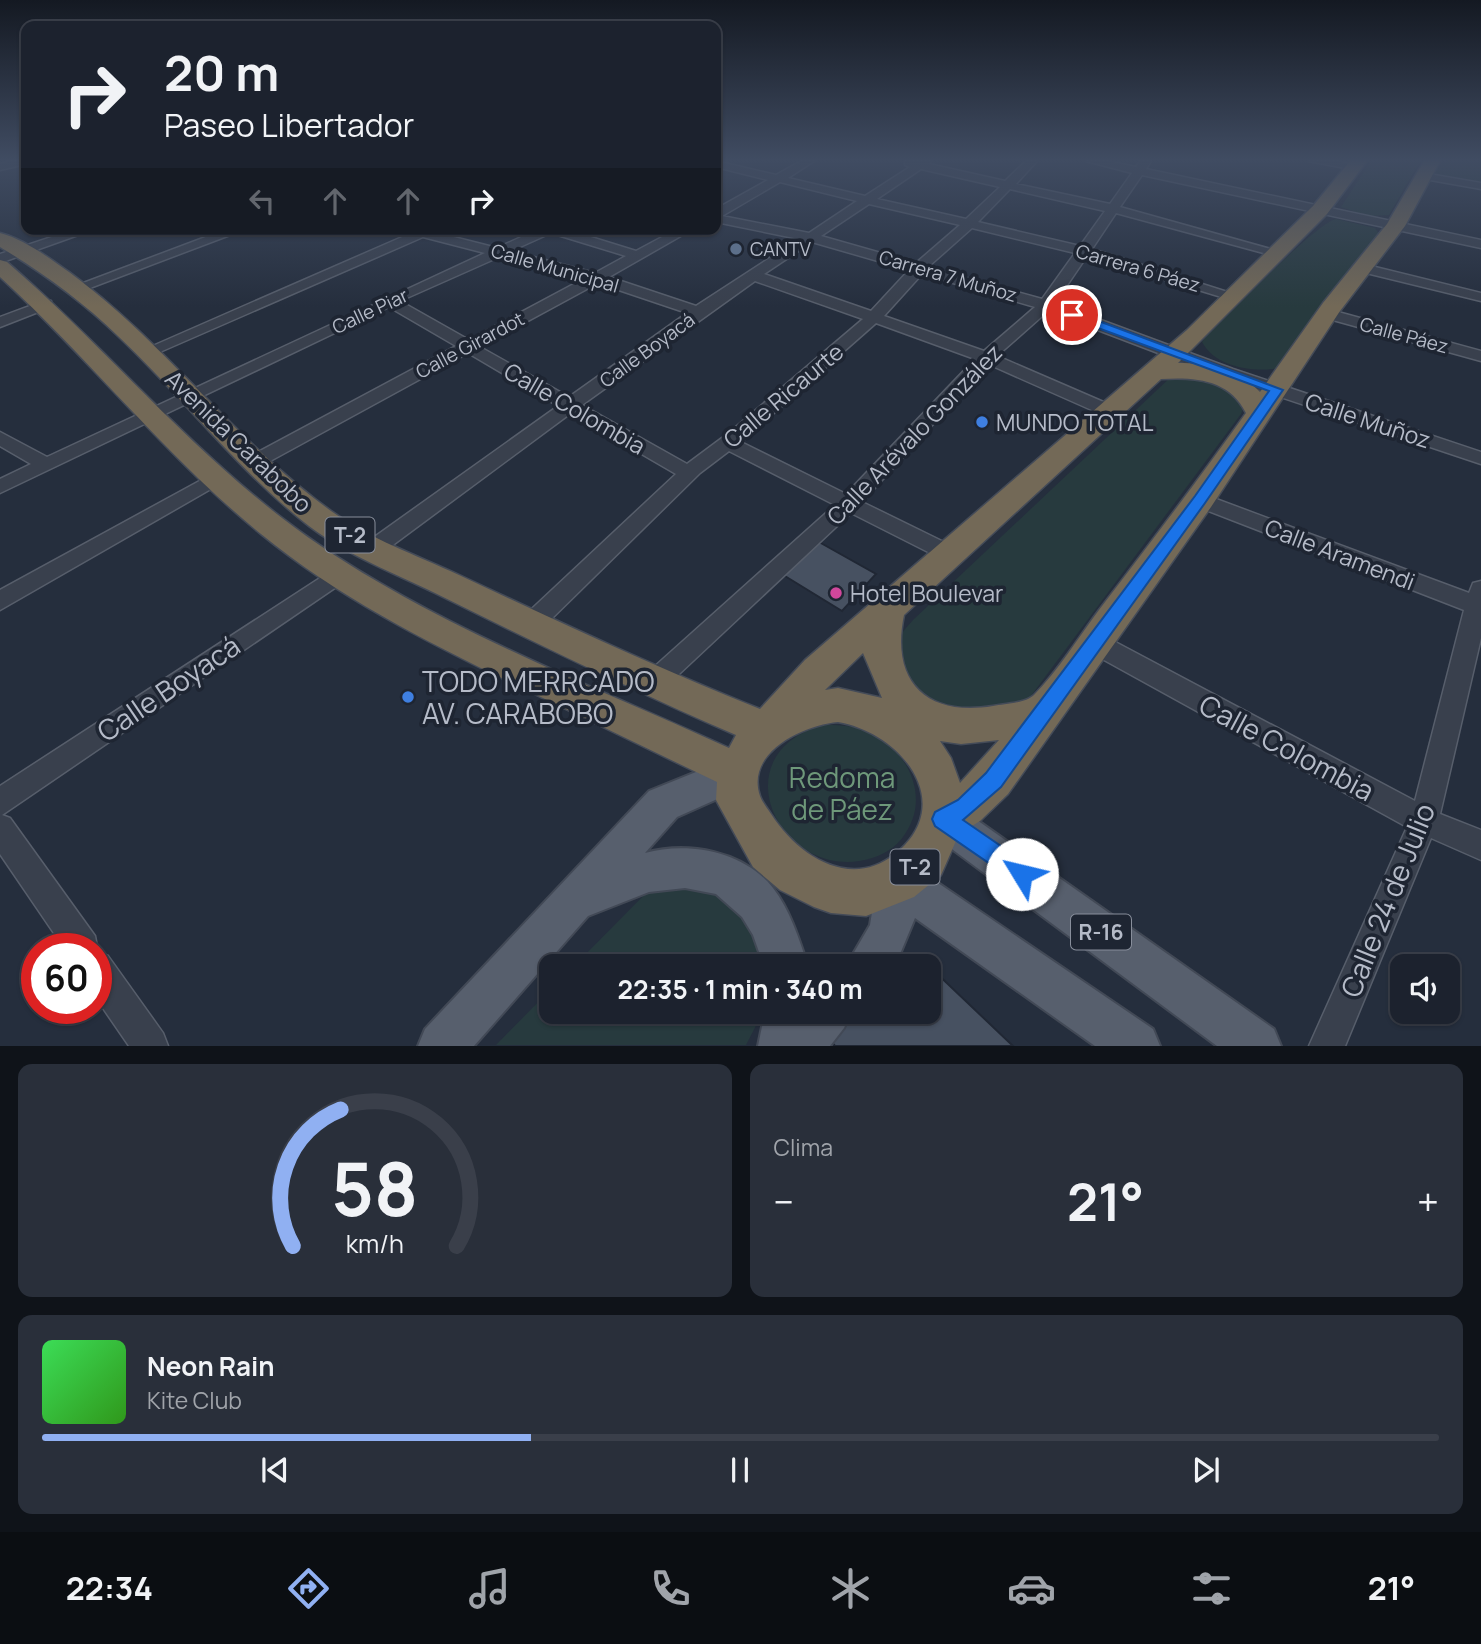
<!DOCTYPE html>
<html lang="es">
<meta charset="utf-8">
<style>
body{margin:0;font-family:Manrope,sans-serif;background:#292f3a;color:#f1f3f6;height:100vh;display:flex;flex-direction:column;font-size:26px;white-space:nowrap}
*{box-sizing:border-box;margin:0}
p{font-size:23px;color:#a0a4aa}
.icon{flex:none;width:38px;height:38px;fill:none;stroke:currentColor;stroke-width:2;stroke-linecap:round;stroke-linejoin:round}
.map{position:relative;height:1046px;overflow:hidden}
.details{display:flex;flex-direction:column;gap:18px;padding:18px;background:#0f1319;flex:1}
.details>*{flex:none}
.guide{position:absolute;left:21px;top:21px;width:700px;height:214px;border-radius:14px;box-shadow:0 2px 5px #0004,0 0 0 2px #3a3f4a;background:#1c222e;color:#f1f3f6;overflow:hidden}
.fabs{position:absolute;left:1390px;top:954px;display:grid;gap:14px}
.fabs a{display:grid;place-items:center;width:70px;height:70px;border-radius:14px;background:#1c222e;box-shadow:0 2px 5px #0004,0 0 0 2px #3a3f4a;font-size:35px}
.speed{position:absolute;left:21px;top:933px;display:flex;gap:14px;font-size:35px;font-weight:700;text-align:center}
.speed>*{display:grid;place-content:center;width:91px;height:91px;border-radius:50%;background:#1c222e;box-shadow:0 2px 5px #0004,0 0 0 2px #3a3f4a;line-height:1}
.speed .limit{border:10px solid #d22;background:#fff;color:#111}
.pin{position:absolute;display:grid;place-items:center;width:60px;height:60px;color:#fff;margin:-30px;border:4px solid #fff;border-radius:50%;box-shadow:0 2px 7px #0007}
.me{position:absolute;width:77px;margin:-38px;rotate:306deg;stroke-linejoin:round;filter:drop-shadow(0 0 5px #0008)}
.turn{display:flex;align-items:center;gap:24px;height:147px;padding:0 28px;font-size:32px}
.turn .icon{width:91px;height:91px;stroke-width:2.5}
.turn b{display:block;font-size:49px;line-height:60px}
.lanes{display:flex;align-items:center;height:66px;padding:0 28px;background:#0003;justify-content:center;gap:35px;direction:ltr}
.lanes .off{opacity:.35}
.big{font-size:52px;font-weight:700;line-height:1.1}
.details .tile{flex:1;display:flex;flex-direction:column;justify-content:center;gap:10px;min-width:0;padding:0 24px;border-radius:14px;background:#292f3a}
.details .dial{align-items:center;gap:0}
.dial svg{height:182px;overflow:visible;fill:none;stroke:#3a3f4a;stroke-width:7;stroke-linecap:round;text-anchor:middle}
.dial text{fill:#f1f3f6;stroke:none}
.song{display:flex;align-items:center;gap:21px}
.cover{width:84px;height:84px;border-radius:10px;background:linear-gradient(135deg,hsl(130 70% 55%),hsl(110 70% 35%))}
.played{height:7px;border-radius:4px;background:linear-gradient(90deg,#90b0f2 35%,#3a3f4a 35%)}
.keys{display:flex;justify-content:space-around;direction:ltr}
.heat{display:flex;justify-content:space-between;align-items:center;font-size:38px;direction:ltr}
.details .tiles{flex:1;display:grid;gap:18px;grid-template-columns:1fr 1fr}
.tile:last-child{grid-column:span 2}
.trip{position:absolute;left:539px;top:954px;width:402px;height:70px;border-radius:14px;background:#1c222e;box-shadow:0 2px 5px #0004,0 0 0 2px #3a3f4a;font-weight:700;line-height:70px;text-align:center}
.dock{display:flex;height:112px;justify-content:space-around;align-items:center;background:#0b0e12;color:#a0a4aa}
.dock .icon{width:49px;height:49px}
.dock .selected{color:#90b0f2}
.dock b{font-size:32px;color:#f1f3f6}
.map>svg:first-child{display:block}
.green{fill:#273a3e}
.building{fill:#475161;stroke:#202734;stroke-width:2}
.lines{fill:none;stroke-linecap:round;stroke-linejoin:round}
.minor-casing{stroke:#575e6b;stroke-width:3}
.major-casing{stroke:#424956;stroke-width:4}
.highway-casing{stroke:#444b58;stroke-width:3}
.minor{fill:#39404d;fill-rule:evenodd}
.major{fill:#575f6d;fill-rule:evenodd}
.highway{fill:#736957;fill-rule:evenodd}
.route{fill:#1a73e8;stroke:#114b97;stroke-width:2}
.service-dot{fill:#5c6f8a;stroke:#1e2532;stroke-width:2.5}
.shop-dot{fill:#3f7fe0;stroke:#1e2532;stroke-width:2.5}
.hotel-dot{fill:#d1479c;stroke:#1e2532;stroke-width:2.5}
.labels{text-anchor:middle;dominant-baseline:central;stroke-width:7;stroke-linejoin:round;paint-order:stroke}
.far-poi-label{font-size:19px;fill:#b5bbc8;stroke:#1e2532;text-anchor:start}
.far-street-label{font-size:19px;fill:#b5bbc8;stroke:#1e2532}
.shield{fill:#1e2532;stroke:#888e9b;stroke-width:2}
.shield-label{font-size:21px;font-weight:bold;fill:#b5bbc8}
.street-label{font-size:23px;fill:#b5bbc8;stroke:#1e2532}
.poi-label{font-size:23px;fill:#b5bbc8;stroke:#1e2532;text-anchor:start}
.near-poi-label{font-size:28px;fill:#b5bbc8;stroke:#1e2532;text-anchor:start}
.near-street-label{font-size:28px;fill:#b5bbc8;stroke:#1e2532}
.near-park-label{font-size:28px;fill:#6e987a;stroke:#1e2532}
</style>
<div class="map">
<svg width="1481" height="1046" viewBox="0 0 1481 1046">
<rect width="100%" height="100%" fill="#252e3d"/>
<g class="green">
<polygon points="1371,161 1420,161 1389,215 1367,216 1341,207"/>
<polygon points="1444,161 1481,161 1481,183 1433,175"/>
<path d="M1336 219 1375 228 1379 234 1279 368C1254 373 1215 367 1202 342L1206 336C1227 316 1316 223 1336 219Z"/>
<polygon points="1173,375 1215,378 1245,402 1241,414 1022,708 992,717 929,702 899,673 892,644 913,620"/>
<path d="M822 725C836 725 850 725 864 730 903 744 930 791 908 829 900 844 888 853 872 858 784 886 716 757 822 725Z"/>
<polygon points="654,885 721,890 748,916 766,966 574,966"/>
<polygon points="551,989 551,1012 763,1012 746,1045 496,1045"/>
</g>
<g class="building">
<polygon points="819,542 876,574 842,611 780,573"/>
<polygon points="930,967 1013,1046 835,1046 823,1032 843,1012 929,1012"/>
</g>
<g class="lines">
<g class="minor-casing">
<g id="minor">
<polygon points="11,161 26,161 26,164 0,170 0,164"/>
<path d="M716 161 776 175 801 161H814L788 178 865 196 910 167 905 165V161H931L929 164 1005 181 1026 161H1037L1016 184 1110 204 1132 173 1086 161H1107L1136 167 1140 161H1151L1146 169 1481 240V248L1142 175 1120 207 1285 253 1278 257 1116 213 1092 249 1240 296 1238 299H1228L1087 256 1055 303 1233 369 1481 452V464L1221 377 1048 311 997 356 1115 407 1118 411 1115 415H1103L988 364 862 502 956 548 959 553 956 558H940L851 513 662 690 653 694 644 690 640 683 644 676 835 505 729 451 700 473 538 632 530 634 522 632 518 625 522 618 676 474 571 413 382 553H366L363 548 366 543 558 406 468 353 261 466H247L244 462 247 458 456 346 389 307 0 493V479L31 464 0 446V432L47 457 485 253 423 237 153 355 147 357 139 352 409 234V229H437L434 232 497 248 539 229H565L636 251 677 229H693L609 277 696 306 799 239 716 222V209L768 180 716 167ZM921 169 1000 187 966 219 877 199ZM780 182 857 201 809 233 722 216ZM1010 189 1105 211 1080 246 978 222ZM869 204 960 225 916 263 821 236ZM972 228 1075 253 1042 299 928 267ZM551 233 626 256 595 273 511 251ZM812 242 909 270 871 311 764 274ZM499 257 585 278 469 340 400 301ZM922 274 1035 307 984 351 884 316ZM755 281 863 319 730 432 687 464 582 405ZM598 283 687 313 569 397 480 347ZM876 323 975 359 846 494 741 442Z"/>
<polygon points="1308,161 1337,161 1362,167 1356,170"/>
<polygon points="1423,173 1481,183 1481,189 1419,178 1417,176"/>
<polygon points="76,229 95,229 0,263 0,254"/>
<polygon points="227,229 246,229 82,291 77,292 70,288"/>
<polygon points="1363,264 1481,293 1481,301 1358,271 1358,265"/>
<polygon points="46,300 51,301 51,307 0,327 0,317"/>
<polygon points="1327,309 1481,351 1481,361 1322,317 1319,314"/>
<polygon points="216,472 226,478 223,482 0,610 0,590"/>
<polygon points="1200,493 1469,593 1473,583 1481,581 1481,638 1440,814 1481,830 1481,860 1431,838 1345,1046 1309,1046 1407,827 1086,650 1083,643 1086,636 1095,633 1104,636 1415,801 1464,610 1193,505 1190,500 1193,495"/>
<polygon points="337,567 345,569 348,575 345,581 2,815 10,818 95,936 98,952 108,956 163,1033 168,1046 129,1046 96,998 96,948 64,948 0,854 0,786"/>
</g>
</g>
<g class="major-casing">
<g id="major">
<path d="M738 755 751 760 757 772 751 784 677 817 645 853C688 841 744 851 773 888 790 910 799 939 808 966H764L753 935 742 917 716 894 685 888 649 892 588 916 474 1046H418L425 1029 649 791Z"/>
<polygon points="943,800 957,806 1274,1029 1281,1046 1217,1046 929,832 923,819 929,806"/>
<polygon points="898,860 913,866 1153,1029 1160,1046 1095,1046 915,918 895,966 846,966 870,925 877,881 883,866"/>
<polygon points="765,1012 851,1012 844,1028 830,1046 758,1046"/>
</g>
</g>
<g class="highway-casing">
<path id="highway" d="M1350 161H1367L1327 214 1178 363C1208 363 1239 369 1260 392L1323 303 1387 224 1424 161H1440L1405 226 1340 311 1211 507 1008 794 980 821 959 834 941 875 914 897 866 916 831 913 814 907 780 890 753 867 716 800 717 782C650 750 583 717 516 685 427 642 338 597 261 534 166 457 90 359 0 277V260L7 262C102 344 183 442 282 518 409 616 582 681 729 748L736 735C634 691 534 642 435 593 392 572 347 555 309 526 238 471 183 397 118 336 82 301 43 273 0 247V233C24 239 49 258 69 272 165 342 235 442 331 511 370 539 416 555 459 575 559 622 658 668 760 709L805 660 1187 330 1313 206ZM1161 379C1195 377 1229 379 1246 413 1198 480 1149 545 1099 610 1078 638 1058 671 1034 695 1026 703 1005 704 993 706 927 717 890 682 904 615ZM863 653 882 698 838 688 825 690ZM838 722C902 733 958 804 895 854 850 890 798 856 771 814 768 809 762 802 760 796 745 752 804 725 838 722ZM999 740 960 783 951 758 940 741 961 744Z"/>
</g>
<use href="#minor" class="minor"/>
<use href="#major" class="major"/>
<use href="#highway" class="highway"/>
</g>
<linearGradient id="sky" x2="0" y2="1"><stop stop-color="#141922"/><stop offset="0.52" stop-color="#404c62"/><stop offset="1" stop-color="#404c62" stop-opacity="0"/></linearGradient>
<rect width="1481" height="307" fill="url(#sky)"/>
<polygon class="route" points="1072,311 1283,390 1205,503 1001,787 963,820 1030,866 1034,874 1030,883 1022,886 935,826 932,819 935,812 958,800 986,773 1195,496 1269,391 1068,317 1068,312"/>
<circle class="service-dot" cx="736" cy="249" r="7"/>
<g class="shop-dot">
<circle cx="982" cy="422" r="7"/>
<circle cx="408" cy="697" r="7"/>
</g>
<circle class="hotel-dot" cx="836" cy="593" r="7"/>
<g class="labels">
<g class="far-poi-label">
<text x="750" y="249">CANTV</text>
</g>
<g class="far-street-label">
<text transform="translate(555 268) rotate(16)">Calle Municipal</text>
<text transform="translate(1138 268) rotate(16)">Carrera 6 Páez</text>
<text transform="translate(948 276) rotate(16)">Carrera 7 Muñoz</text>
<text transform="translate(370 311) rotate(-25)">Calle Piar</text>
<text transform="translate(1404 335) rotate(15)">Calle Páez</text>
<text transform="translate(470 345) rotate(-28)">Calle Girardot</text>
<text transform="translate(647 350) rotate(-36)">Calle Boyacá</text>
</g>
<g class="shield">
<rect x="325.5" y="517.5" width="49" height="35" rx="5"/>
<rect x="890.5" y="849.5" width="49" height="35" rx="5"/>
<rect x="1071" y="914.5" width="60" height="35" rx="5"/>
</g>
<g class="shield-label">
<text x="350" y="535">T-2</text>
<text x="915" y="867">T-2</text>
<text x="1101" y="932">R-16</text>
</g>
<g class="street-label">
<text transform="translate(783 395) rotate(-40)">Calle Ricaurte</text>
<text transform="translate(575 408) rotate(30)">Calle Colombia</text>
<text transform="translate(1368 420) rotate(18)">Calle Muñoz</text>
<text transform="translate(914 434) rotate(-46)">Calle Arévalo González</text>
<text transform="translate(239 441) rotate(44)">Avenida Carabobo</text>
<text transform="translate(1340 554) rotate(21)">Calle Aramendi</text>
</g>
<g class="poi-label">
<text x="996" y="422">MUNDO TOTAL</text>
<text x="850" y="593">Hotel Boulevar</text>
</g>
<g class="near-poi-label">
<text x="422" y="681">TODO MERRCADO<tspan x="422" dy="32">AV. CARABOBO</tspan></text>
</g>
<g class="near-street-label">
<text transform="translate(168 688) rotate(-34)">Calle Boyacá</text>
<text transform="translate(1287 747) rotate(28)">Calle Colombia</text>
<text transform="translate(1387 900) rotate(-68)">Calle 24 de Julio</text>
</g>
<g class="near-park-label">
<text x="842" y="777">Redoma<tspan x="842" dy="32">de Páez</tspan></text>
</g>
</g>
</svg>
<div class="fabs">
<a><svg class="icon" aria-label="sound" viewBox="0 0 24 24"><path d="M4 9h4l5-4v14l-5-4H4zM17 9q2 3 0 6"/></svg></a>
</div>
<div class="speed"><div class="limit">60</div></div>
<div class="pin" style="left:1072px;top:315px;background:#d93025"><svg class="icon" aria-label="arrive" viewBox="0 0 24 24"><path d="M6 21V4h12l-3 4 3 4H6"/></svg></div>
<svg class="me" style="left:1022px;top:874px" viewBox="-20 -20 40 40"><circle r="19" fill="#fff"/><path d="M0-13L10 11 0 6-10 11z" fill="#1a73e8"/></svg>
<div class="trip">22:35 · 1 min · 340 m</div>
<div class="guide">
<div class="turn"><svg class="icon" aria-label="right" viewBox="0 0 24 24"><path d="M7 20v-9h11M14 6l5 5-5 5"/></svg><div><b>20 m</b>Paseo Libertador</div></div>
<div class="lanes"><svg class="icon off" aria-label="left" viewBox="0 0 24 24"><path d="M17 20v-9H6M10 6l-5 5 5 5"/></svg><svg class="icon off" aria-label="ahead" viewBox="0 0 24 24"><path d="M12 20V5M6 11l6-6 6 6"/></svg><svg class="icon off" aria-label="ahead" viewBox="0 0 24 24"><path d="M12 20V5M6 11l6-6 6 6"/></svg><svg class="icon" aria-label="right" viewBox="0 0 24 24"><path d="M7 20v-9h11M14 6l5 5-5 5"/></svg></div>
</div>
</div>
<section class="details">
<div class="tiles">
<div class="tile dial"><svg viewBox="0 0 100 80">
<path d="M14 69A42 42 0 1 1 86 69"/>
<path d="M14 69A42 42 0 0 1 35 9" stroke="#90b0f2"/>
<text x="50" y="56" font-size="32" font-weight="700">58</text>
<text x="50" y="72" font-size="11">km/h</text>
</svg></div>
<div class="tile"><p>Clima</p>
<div class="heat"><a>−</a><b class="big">21°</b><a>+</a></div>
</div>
<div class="tile">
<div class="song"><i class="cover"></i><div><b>Neon Rain</b><p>Kite Club</p></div></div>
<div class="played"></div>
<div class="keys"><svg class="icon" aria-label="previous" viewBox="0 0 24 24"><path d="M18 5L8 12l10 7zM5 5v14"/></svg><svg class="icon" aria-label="pause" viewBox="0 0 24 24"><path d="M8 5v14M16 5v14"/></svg><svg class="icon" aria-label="next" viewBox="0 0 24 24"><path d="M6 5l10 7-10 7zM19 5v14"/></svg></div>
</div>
</div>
</section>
<nav class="dock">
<b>22:34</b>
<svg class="icon selected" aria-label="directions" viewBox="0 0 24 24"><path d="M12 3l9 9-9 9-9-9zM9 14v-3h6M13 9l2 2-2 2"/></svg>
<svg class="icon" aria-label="music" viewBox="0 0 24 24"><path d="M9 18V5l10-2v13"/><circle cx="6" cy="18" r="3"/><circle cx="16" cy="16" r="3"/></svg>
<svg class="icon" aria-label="phone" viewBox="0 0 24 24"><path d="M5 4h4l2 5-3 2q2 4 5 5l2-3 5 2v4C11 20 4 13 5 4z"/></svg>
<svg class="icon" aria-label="climate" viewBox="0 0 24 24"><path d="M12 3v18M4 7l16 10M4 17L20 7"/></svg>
<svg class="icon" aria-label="car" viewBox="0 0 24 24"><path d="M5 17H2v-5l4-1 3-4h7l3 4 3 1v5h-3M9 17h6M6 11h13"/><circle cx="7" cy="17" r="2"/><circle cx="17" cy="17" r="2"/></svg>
<svg class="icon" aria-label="filters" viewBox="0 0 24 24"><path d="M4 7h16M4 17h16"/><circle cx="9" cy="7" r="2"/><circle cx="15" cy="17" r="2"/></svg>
<b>21°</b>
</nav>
